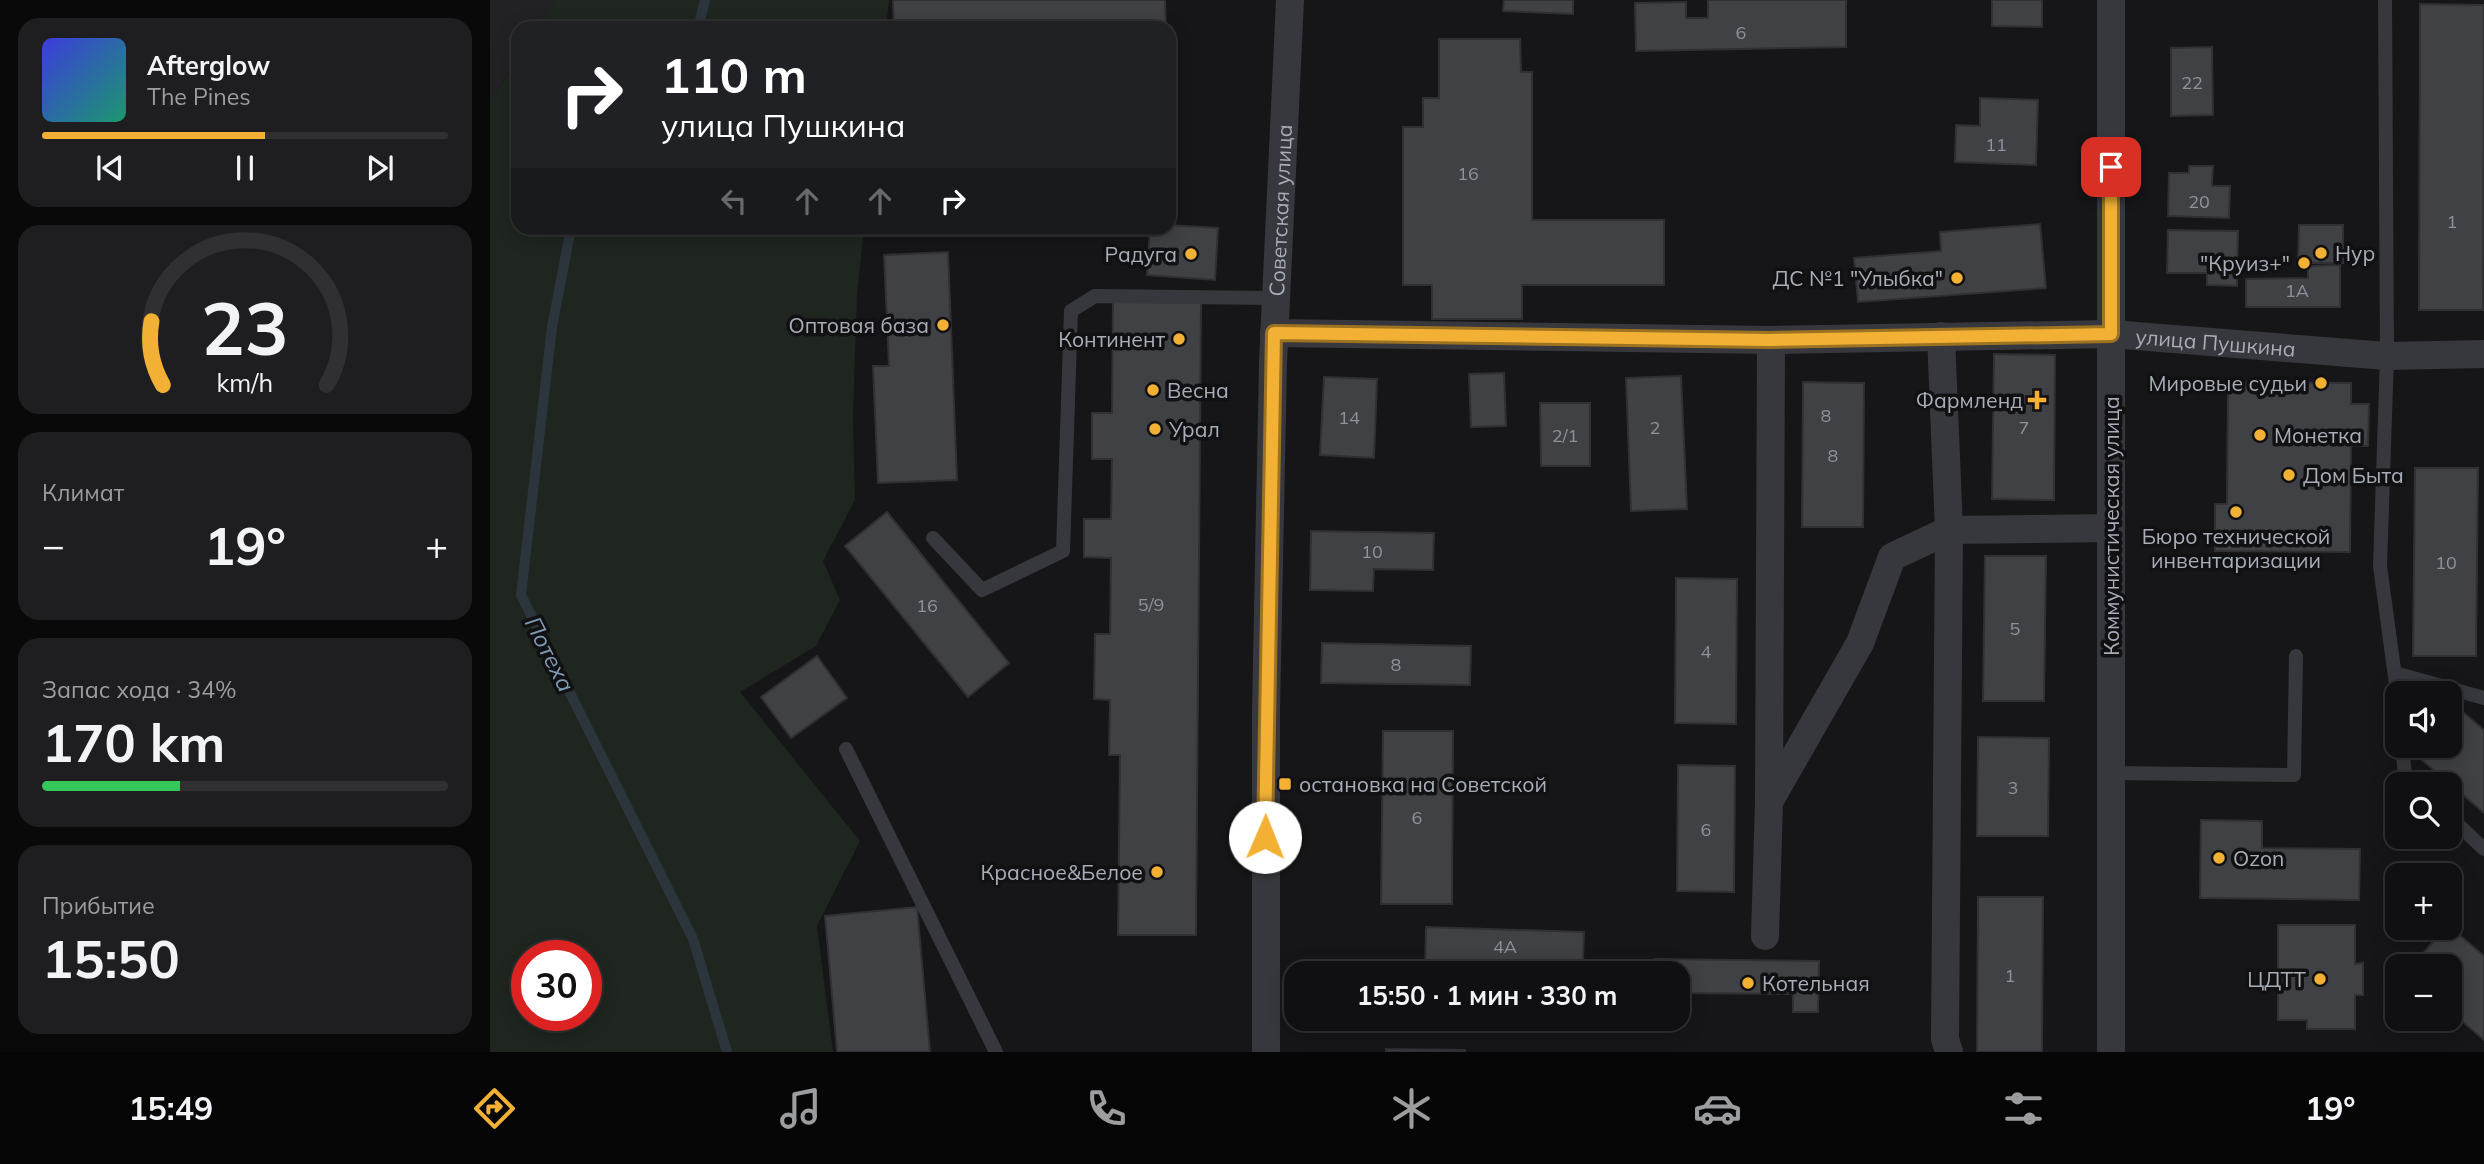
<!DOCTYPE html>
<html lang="ru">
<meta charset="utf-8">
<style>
body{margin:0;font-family:Mulish,sans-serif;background:#1e1e20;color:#f1f3f6;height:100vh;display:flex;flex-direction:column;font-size:26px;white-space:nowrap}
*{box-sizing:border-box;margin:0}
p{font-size:23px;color:#9c9d9f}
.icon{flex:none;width:38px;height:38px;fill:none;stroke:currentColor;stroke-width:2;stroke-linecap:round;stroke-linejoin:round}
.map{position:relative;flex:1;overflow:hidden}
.panel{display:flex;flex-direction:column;gap:18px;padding:18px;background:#09090a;width:490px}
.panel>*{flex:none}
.hud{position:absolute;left:21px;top:21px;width:665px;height:214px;border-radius:21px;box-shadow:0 4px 18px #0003,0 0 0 2px #303032;background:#202124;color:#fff;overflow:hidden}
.fabs{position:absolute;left:1895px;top:681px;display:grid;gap:14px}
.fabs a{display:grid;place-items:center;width:77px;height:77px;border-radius:14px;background:#101012;box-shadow:0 4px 18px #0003,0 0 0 2px #303032;font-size:35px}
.speed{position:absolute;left:21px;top:940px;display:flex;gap:14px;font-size:35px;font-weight:700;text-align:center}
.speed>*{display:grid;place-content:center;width:91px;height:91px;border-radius:50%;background:#101012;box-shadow:0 4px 18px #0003,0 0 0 2px #303032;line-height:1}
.speed .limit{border:10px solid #d22;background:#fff;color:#111}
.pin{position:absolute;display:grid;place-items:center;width:60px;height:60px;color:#fff;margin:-30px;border-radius:14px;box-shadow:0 4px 10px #0006}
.me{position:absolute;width:77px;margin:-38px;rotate:1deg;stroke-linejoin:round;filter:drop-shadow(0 0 5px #0008)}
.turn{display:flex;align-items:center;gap:24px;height:147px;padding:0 35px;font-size:32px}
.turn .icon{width:91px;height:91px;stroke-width:2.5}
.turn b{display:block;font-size:49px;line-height:60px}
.lanes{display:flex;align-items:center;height:66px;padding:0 35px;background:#0003;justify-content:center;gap:35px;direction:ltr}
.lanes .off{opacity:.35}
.big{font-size:52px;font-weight:700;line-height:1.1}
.panel .tile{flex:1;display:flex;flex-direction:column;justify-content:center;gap:10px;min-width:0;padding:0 24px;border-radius:21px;background:#1e1e20}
.panel .dial{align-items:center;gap:0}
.dial svg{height:182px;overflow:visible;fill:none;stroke:#303032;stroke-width:7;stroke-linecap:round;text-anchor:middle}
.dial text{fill:#f1f3f6;stroke:none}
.song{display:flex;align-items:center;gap:21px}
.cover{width:84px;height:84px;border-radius:10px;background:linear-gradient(135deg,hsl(240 70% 55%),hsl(160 70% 35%))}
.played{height:7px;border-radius:4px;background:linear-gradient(90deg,#f2b134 55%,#303032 55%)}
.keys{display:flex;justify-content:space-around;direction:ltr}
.heat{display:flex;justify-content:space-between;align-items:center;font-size:38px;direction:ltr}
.charge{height:10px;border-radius:5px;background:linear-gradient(90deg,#34c759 34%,#303032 0)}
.trip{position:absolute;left:794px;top:961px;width:406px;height:70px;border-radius:21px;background:#101012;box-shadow:0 4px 18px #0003,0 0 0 2px #303032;font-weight:700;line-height:70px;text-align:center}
.dock{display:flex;height:112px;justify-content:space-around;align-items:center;background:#060607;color:#9c9d9f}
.dock .icon{width:49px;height:49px}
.dock .active{color:#f2b134}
.dock b{font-size:32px;color:#f1f3f6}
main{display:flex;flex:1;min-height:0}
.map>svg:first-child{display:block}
.built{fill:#222225}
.green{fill:#1e261f;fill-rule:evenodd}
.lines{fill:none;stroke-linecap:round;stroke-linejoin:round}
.stream{stroke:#2c353c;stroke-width:10}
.building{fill:#404145;stroke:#303034;stroke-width:2}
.lane{stroke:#37383d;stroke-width:14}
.street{stroke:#37383d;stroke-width:28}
.route-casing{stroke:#9d7322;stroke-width:18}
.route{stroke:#f2b134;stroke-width:12}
.poi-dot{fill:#f2b134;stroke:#111113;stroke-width:2.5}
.labels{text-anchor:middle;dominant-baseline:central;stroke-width:7;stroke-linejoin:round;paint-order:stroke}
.number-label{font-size:18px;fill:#8e929b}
.street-label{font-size:21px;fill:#a8adb8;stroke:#111113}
.poi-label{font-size:21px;fill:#a8adb8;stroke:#111113;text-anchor:end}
.water-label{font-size:23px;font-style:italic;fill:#7f9bb3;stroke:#111113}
</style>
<main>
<section class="panel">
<div class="tile">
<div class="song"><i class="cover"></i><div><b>Afterglow</b><p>The Pines</p></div></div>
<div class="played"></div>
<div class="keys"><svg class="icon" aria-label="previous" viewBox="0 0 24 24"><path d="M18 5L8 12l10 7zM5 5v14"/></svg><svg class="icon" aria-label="pause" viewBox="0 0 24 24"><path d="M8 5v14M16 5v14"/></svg><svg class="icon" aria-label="next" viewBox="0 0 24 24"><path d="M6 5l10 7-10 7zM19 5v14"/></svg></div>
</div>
<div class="tile dial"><svg viewBox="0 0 100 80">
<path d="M14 69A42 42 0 1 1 86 69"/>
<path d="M14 69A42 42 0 0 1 9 41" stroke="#f2b134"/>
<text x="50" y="56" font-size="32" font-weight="700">23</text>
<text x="50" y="72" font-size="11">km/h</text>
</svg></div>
<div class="tile"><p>Климат</p>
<div class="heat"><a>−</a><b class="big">19°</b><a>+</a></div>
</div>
<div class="tile"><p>Запас хода · 34%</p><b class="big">170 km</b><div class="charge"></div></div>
<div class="tile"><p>Прибытие</p><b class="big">15:50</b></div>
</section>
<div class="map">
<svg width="1994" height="1052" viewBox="0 0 1994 1052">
<rect width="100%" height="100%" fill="#161618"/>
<polygon class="built" points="0,0 65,0 47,28 28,28 28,58 0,102"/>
<g class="green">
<polygon points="65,0 399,0 396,28 47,28"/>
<path d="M28 58V228H374L367 294 363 417 365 500 333 561 350 600 326 646 250 692 370 841 327 926 343 1052H0V102ZM37 956H96V1015H37Z"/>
</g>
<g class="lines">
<g class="stream">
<polyline points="208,28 215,0"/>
<polyline points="81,228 62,327 31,595 203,939 237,1052"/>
</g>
</g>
<g class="building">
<polygon points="403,0 675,0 676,28 404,28"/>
<polygon points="1014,0 1083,0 1083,14 1013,11"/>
<polygon points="1218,0 1356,0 1356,47 1146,51 1145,3 1196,2 1196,18 1218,18"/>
<polygon points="1502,0 1552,0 1552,27 1502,26"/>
<polygon points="1930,4 1994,5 1993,310 1929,310"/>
<polygon points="949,39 1030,39 1031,72 1042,72 1042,220 1174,220 1174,285 1032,285 1032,319 942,319 942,285 913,285 913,127 933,127 933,98 949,98"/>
<polygon points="1722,47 1723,115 1681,116 1681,48"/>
<polygon points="1490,98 1548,100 1546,165 1465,162 1466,125 1490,126"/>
<polygon points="1699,166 1723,166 1722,186 1740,186 1739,218 1678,216 1679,173 1699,173"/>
<polygon points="1550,224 1556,288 1368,302 1364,258 1451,251 1450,232"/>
<polygon points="679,225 728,228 725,280 657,275 660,228 679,228"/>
<polygon points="1809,225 1853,225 1853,263 1808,263"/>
<polygon points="1678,230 1748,231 1747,286 1717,285 1717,273 1677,273"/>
<polygon points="458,252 467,480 388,483 383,366 399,366 394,255"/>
<polygon points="1850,265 1850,307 1756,307 1756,279 1818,278 1818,266"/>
<polygon points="623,302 711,302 706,935 628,935 630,755 619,755 620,700 604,699 605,634 620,634 621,558 594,557 594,519 621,519 622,459 602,459 602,413 622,413"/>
<polygon points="1504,354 1565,355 1564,500 1502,499"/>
<polygon points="1014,373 1016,426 981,427 979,374"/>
<polygon points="1191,376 1197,509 1141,511 1136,378"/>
<polygon points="834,377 887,379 884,458 830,455"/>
<polygon points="1313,382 1374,383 1373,527 1312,527"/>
<polygon points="1738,382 1861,383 1861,404 1879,404 1878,446 1861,446 1860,552 1725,551 1725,504 1737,504"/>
<polygon points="1050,403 1100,403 1100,466 1051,466"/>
<polygon points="1925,468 1988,468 1986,656 1923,656"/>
<polygon points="397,512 519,663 478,697 355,546"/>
<polygon points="821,531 944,533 943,570 884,569 883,591 820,590"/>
<polygon points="1495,556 1556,556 1554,701 1493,701"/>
<polygon points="1186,578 1247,579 1246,724 1185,723"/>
<polygon points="832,643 981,646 980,685 831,683"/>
<polygon points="327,656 357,698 301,738 271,697"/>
<polygon points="1960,701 1994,730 1994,813 1918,748 1920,746 1960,746"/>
<polygon points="893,731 963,731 962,904 891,904"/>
<polygon points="1488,737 1559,738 1558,836 1487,836"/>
<polygon points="1188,765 1245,766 1244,892 1187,891"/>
<polygon points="1711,820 1772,821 1772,848 1870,849 1869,900 1710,898"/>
<polygon points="1488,897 1553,897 1552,1052 1487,1052"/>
<polygon points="427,907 440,1052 347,1052 335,916"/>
<polygon points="1788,925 1865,925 1865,964 1873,963 1873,995 1865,995 1865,1029 1817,1029 1817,1020 1788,1020"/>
<polygon points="936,927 1094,932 1093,960 1125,961 1124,973 935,973"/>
<polygon points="1960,927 1994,956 1994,1040 1960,1011 1960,966 1922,966 1955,928"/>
<polygon points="1165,959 1329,961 1328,1012 1303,1012 1303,994 1188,993 1188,973 1165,973"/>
<polygon points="934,1018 1057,1018 1056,1027 933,1023"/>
<polygon points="896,1049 975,1050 975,1052 896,1052"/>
</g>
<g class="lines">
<g class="lane">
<polyline points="1895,0 1897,356 1890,566 1908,699"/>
<polyline points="443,538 492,590 573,551 581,311 605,296 785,298"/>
<polyline points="1905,673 1994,698"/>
<polyline points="1912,746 1915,775 1925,784"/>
<polyline points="356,749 506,1052"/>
<polyline points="1621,773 1804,775 1806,656"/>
<polyline points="1960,817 1994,849"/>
</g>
<g class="street">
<polyline points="1621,0 1621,1052"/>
<path id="s1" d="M784 333 1281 340 1621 334 1897 356 1994 354"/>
<polyline points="1451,336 1459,530 1455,1039 1459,1052"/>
<polyline points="1280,800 1370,643 1402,557 1459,530 1621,528"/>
<polyline points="1275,936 1279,801 1281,340"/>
<path id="s2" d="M776 1052V711L783 363 800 0"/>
</g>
</g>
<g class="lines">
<g class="route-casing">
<polyline id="route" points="775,837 784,333 1280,340 1621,334 1621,167"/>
</g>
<use href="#route" class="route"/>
</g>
<g class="poi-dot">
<circle cx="1831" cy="253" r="7"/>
<circle cx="701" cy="254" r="7"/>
<circle cx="1814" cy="263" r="7"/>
<circle cx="1467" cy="278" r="7"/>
<circle cx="453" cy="325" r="7"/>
<circle cx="689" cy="339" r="7"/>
<circle cx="1831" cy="383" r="7"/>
<circle cx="663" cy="390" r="7"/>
<path d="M1543.5 389.5h7v7h7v7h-7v7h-7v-7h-7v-7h7z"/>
<circle cx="665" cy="429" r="7"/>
<circle cx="1770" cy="435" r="7"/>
<circle cx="1799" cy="475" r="7"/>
<circle cx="1746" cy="512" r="7"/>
<rect x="788" y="777" width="14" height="14" rx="3.5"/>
<circle cx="1729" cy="858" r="7"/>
<circle cx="667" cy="872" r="7"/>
<circle cx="1830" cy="979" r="7"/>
<circle cx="1258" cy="983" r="7"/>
</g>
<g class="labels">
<g class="number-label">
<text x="1251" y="32">6</text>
<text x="1702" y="82">22</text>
<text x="1506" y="144">11</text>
<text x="978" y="173">16</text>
<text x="1709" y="201">20</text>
<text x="1962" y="221">1</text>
<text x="1807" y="290">1А</text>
<text x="1336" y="415">8</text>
<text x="859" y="417">14</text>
<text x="1165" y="427">2</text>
<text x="1534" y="427">7</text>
<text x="1075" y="435">2/1</text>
<text x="1343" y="455">8</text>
<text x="882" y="551">10</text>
<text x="1956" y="562">10</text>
<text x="661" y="604">5/9</text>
<text x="437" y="605">16</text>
<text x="1525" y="628">5</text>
<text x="1216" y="651">4</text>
<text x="906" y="664">8</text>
<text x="1523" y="787">3</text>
<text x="927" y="817">6</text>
<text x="1216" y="829">6</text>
<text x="1015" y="946">4А</text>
<text x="1520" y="975">1</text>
</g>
<g class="street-label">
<text stroke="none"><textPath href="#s2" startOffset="842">Советская улица</textPath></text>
<text stroke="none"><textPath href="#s1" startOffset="942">улица Пушкина</textPath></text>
<text transform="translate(1621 526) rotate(-90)">Коммунистическая улица</text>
</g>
<g class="poi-label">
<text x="1845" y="253" text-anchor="start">Нур</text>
<text x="687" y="254">Радуга</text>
<text x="1800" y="263">"Круиз+"</text>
<text x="1453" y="278">ДС №1 "Улыбка"</text>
<text x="439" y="325">Оптовая база</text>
<text x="675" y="339">Континент</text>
<text x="1817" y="383">Мировые судьи</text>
<text x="677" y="390" text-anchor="start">Весна</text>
<text x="1533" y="400">Фармленд</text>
<text x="679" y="429" text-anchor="start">Урал</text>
<text x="1784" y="435" text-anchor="start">Монетка</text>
<text x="1813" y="475" text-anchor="start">Дом Быта</text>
<text x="1746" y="536" text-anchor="middle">Бюро технической<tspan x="1746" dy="24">инвентаризации</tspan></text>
<text x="809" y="784" text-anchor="start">остановка на Советской</text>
<text x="1743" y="858" text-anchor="start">Ozon</text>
<text x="653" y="872">Красное&amp;Белое</text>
<text x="1816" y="979">ЦДТТ</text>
<text x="1272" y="983" text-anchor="start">Котельная</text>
</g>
<g class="water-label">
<text transform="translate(60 654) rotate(63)">Потеха</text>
</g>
</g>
</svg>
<div class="fabs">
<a><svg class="icon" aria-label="sound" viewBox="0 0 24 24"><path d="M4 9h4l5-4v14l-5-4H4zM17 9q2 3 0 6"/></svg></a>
<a><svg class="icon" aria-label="search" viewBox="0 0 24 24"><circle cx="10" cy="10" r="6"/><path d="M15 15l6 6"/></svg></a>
<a>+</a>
<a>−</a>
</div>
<div class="speed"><div class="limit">30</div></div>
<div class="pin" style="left:1621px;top:167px;background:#d93025"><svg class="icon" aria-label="arrive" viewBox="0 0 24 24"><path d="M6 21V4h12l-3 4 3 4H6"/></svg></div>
<svg class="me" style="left:775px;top:837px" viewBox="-20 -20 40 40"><circle r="19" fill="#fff"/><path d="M0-13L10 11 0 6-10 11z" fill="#f2b134"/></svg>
<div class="trip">15:50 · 1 мин · 330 m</div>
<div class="hud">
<div class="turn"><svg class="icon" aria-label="right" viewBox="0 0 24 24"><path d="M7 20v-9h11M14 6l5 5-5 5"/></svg><div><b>110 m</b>улица Пушкина</div></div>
<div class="lanes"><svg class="icon off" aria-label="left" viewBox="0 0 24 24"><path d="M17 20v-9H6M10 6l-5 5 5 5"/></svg><svg class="icon off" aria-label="ahead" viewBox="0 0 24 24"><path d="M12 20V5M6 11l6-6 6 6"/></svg><svg class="icon off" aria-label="ahead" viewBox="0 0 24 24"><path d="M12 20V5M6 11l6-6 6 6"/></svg><svg class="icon" aria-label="right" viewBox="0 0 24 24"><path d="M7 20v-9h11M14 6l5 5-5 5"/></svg></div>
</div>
</div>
</main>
<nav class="dock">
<b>15:49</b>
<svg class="icon active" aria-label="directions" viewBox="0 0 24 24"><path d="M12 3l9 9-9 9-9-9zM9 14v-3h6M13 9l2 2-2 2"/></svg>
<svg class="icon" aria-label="music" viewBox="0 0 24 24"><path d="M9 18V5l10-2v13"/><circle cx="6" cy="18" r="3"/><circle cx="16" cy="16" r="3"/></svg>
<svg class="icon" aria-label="phone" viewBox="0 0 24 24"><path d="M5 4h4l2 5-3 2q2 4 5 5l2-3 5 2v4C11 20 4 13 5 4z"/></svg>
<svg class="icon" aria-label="climate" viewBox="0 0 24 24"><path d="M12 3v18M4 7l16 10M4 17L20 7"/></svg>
<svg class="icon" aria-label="car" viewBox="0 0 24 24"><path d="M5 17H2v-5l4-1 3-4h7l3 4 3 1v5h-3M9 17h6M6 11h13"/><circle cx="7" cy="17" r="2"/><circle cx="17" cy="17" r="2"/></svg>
<svg class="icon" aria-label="filters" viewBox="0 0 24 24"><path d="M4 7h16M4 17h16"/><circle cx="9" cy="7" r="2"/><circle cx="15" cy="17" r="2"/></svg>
<b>19°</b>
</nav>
